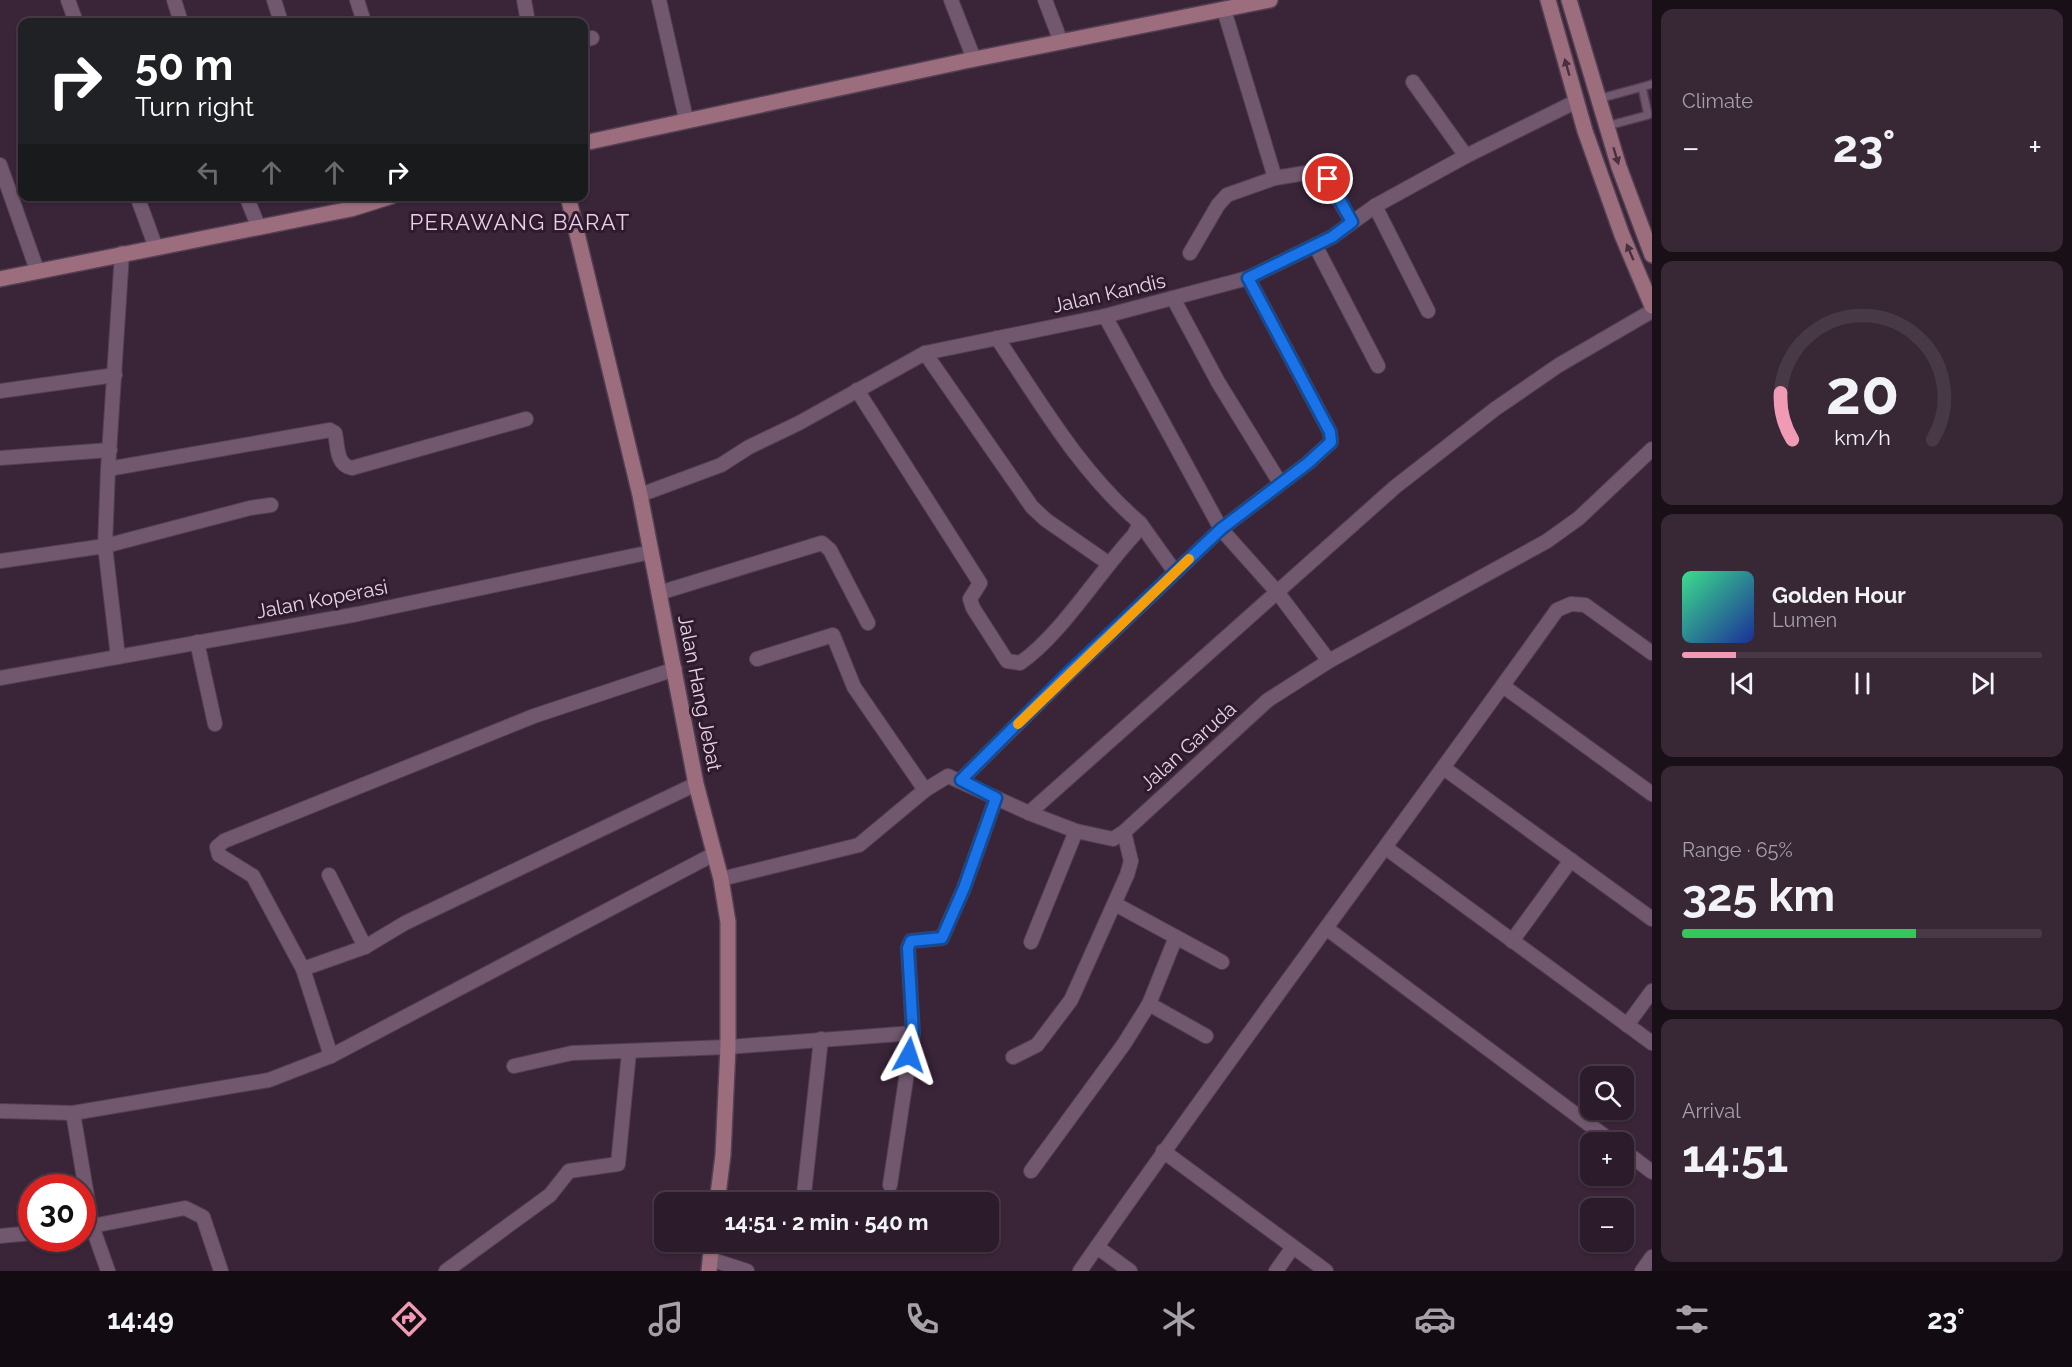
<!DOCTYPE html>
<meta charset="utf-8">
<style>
body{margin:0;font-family:Raleway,sans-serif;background:#382836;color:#f1f3f6;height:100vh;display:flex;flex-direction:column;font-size:22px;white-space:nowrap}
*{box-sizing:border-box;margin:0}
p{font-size:20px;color:#a6a1a8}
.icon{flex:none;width:33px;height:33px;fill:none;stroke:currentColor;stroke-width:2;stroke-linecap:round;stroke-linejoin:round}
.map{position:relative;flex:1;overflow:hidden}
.panel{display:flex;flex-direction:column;gap:9px;padding:9px;background:#180f17;width:420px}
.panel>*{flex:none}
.banner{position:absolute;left:18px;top:18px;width:570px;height:183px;border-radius:12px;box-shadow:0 2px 4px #0004,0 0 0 2px #483947;background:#202124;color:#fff;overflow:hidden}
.buttons{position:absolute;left:1580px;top:1066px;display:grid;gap:12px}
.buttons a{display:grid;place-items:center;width:54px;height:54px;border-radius:12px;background:#2c1b2a;box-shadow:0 2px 4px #0004,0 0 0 2px #483947;font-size:30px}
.speed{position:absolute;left:18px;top:1174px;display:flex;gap:12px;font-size:30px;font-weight:700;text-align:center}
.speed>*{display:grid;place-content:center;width:78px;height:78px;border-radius:50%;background:#2c1b2a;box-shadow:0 2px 4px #0004,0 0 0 2px #483947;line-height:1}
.speed .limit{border:9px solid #d22;background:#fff;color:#111}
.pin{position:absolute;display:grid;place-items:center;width:51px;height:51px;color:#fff;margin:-26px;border:3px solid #fff;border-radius:50%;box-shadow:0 2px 6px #0007}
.me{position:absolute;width:66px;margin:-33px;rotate:5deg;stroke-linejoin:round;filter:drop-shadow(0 0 4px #0008)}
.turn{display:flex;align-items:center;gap:21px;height:126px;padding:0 18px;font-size:27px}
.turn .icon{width:78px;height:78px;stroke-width:2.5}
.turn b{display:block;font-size:42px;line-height:51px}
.lanes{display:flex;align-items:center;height:57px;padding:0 18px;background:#0003;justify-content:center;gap:30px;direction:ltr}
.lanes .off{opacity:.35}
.big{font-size:45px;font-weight:700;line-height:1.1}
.panel .card{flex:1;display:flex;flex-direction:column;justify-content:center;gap:9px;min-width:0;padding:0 21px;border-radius:12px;background:#382836}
.panel .dial{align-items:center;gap:0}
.dial svg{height:156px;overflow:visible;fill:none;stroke:#483947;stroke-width:7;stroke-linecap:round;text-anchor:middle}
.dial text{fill:#f1f3f6;stroke:none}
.song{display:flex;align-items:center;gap:18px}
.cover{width:72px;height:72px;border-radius:9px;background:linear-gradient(135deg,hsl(150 70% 55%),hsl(230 70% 35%))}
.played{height:6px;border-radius:3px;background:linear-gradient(90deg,#f09ab6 15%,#483947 15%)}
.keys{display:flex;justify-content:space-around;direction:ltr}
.heat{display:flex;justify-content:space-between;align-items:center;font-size:33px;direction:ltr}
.charge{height:9px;border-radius:4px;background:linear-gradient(90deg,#34c759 65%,#483947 0)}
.trip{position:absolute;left:654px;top:1192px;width:345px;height:60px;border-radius:12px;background:#2c1b2a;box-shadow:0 2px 4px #0004,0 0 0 2px #483947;font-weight:700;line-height:60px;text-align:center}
.tabs{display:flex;height:96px;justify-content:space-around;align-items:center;background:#120b11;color:#a6a1a8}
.tabs .icon{width:42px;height:42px}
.tabs .on{color:#f09ab6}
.tabs b{font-size:27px;color:#f1f3f6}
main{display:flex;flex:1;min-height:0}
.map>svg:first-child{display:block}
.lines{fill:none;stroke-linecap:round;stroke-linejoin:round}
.lane-casing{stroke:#534052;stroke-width:10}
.street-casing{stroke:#534052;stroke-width:16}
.secondary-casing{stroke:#534052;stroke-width:18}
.lane{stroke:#71586f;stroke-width:7}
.street{stroke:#71586f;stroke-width:14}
.secondary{stroke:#9c6d7d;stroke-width:15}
.oneway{fill:#4a2f41}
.route-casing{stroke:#114b97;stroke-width:15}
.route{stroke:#1a73e8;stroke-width:10}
.slow{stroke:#f59e0b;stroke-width:10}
.labels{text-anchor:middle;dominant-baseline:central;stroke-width:6;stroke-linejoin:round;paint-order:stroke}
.street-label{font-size:20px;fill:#e4d5e2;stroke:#2f1a2d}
.quarter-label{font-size:22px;letter-spacing:1.5px;fill:#eacde7;stroke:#2f1a2d}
</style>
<main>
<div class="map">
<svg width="1652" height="1271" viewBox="0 0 1652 1271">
<rect width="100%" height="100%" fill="#3a2438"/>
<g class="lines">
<g class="lane-casing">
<g id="lane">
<polyline points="1598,99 1642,87"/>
<polyline points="1607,126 1648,115 1642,87 1652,84"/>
</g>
</g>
<g class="street-casing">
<g id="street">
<polyline points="68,0 76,22"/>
<polyline points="174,0 181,22"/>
<polyline points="274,0 281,22"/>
<polyline points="357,0 364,22"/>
<polyline points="524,0 528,22"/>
<polyline points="659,0 686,119"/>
<polyline points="951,0 974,59"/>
<polyline points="1045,0 1061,42"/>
<polyline points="1224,10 1275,178 1318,171 1323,173 1352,222"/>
<polyline points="584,40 592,38"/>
<polyline points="1413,82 1466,156"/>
<polyline points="0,165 37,270"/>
<polyline points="137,196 156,248"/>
<polyline points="246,196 259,228"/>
<polyline points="1375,206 1428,311"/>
<polyline points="1315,245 1378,366"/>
<path d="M122 253 108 469 330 430 335 433C338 447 336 465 352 468L526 419"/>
<polyline points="1190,253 1218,205 1227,195 1275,178"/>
<polyline points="1173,298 1218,382 1280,483"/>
<polyline points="1105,316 1221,529 1278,593 1329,661"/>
<polyline points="925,353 1032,507 1046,520 1108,563"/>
<path d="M857 390 980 583 970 599 973 608 1007 661 1020 663C1060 636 1099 572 1134 535L1140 523C1080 472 1040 402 997 338"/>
<polyline points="0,391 115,375"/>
<polyline points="0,458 110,450"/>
<polyline points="108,469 105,546 250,508 271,505"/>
<polyline points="640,495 721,465 749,447 799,423 925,353 1105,316 1248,278 1332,237 1375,206 1466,156 1577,101"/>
<polyline points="1140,523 1175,572"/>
<polyline points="0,561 105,546 118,657"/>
<polyline points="659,593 822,543 830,550 868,623"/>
<polyline points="197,642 215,724"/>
<polyline points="757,659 833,635 854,687 925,790"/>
<polyline points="675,669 534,716 224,841 217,847 219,855 253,876 303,969 365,947 405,923 696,784"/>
<polyline points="0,678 358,614 651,552"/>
<polyline points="1503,686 1652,794"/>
<polyline points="1445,769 1652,919"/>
<polyline points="961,780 1065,677 1221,529 1308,463 1331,442 1330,432 1248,278"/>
<polyline points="1029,813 1395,487 1495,409 1559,365 1652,311"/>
<polyline points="1386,848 1652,1043"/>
<polyline points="329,875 365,947"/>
<polyline points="721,879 859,845 925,790 948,776 1029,813 1076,831 1113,839 1124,832 1268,700 1329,661 1547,541 1579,518 1652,449"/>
<polyline points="1115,904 1222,962"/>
<polyline points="1326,928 1614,1143"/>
<polyline points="1512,941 1571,860"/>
<polyline points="1031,942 1076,831"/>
<polyline points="303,969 331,1056"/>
<polyline points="1149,1004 1206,1036"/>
<polyline points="1627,1025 1652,991"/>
<polyline points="913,1033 908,948 911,941 942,938 964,888 996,798"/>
<polyline points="1013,1057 1037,1045 1071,1000 1127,875 1131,861 1124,832"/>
<polyline points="514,1066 572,1053 728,1047 913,1033 890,1185"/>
<polyline points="0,1111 73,1113 269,1080 331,1056 714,854"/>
<polyline points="73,1113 92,1226 185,1208 203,1217 221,1271"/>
<polyline points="1623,1150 1652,1172"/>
<polyline points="1163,1151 1326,1271"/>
<polyline points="1031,1171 1124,1044 1149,1004 1176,937"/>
<polyline points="803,1203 821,1039"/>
<polyline points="85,1226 92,1226 108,1271"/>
<polyline points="0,1236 32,1233"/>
<polyline points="1097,1247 1130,1271"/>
<polyline points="710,1259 747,1271"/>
<polyline points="446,1271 550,1195 569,1171 618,1164 629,1052"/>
<path d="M1080 1271C1235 1048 1399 831 1557 610L1571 604 1585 605 1652 653"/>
<polyline points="1276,1271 1293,1247"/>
<polyline points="1642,1271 1652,1257"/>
</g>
</g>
<g class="secondary-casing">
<g id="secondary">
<polyline points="1548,0 1585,131 1622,235 1652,306"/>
<polyline points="1569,0 1619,167 1652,255"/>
<polyline points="584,143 965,61 1270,0"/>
<polyline points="568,196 640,495 696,784 721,879 728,922 728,1047 723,1155 717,1203"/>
<polyline points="0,279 351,209 392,196"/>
<polyline points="709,1271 712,1242"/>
</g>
</g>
<use href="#lane" class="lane"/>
<use href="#street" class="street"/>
<use href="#secondary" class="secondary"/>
</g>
<defs><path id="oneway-solid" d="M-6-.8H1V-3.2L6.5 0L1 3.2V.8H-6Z" transform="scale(1.5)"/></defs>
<g class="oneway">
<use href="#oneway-solid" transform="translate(1567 67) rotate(-106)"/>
<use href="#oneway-solid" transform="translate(1616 156) rotate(73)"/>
<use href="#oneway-solid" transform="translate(1630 252) rotate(-113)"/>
</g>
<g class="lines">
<g class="route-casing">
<polyline id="route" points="909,1055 913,1033 908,948 911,941 942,938 964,888 996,798 961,780 1065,676 1221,529 1308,463 1331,442 1330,432 1248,278 1332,237 1352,222 1328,179"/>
</g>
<use href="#route" class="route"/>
<polyline class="slow" points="1018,724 1189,559"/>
</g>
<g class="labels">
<g class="street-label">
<text transform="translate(1109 293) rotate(-13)">Jalan Kandis</text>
<text transform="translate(322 599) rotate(-11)">Jalan Koperasi</text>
<text transform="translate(700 693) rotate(79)">Jalan Hang Jebat</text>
<text transform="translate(1188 746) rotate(-42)">Jalan Garuda</text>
</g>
<g class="quarter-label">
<text x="520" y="222">PERAWANG BARAT</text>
</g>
</g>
</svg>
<div class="buttons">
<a><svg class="icon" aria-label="search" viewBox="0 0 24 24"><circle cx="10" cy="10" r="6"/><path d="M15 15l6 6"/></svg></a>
<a>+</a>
<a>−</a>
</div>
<div class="speed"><div class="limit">30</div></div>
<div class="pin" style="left:1328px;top:179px;background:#d93025"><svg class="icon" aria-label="arrive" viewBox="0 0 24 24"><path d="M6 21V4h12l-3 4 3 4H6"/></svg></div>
<svg class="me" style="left:909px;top:1055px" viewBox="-20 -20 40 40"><path d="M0-17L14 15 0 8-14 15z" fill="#1a73e8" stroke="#fff" stroke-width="4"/></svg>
<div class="trip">14:51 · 2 min · 540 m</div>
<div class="banner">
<div class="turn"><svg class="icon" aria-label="right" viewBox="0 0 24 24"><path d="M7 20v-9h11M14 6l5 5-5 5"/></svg><div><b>50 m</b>Turn right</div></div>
<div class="lanes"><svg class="icon off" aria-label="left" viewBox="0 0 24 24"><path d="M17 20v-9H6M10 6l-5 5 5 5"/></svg><svg class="icon off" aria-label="ahead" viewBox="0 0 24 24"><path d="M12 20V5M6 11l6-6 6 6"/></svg><svg class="icon off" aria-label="ahead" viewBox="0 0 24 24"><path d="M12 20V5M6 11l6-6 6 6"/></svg><svg class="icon" aria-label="right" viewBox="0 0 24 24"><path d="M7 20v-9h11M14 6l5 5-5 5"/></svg></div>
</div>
</div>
<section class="panel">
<div class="card"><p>Climate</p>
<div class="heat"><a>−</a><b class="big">23°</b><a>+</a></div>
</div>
<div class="card dial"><svg viewBox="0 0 100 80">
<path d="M14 69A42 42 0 1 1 86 69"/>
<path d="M14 69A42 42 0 0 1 8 45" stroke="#f09ab6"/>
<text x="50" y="56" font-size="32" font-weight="700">20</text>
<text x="50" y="72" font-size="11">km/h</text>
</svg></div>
<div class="card">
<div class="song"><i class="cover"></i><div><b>Golden Hour</b><p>Lumen</p></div></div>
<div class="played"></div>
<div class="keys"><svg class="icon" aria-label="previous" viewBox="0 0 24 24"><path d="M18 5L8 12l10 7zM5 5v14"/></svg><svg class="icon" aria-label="pause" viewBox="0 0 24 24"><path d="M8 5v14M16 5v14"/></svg><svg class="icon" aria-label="next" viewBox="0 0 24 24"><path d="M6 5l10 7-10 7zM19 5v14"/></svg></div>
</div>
<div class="card"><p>Range · 65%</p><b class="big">325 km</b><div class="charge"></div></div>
<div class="card"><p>Arrival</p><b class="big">14:51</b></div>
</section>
</main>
<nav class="tabs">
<b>14:49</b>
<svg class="icon on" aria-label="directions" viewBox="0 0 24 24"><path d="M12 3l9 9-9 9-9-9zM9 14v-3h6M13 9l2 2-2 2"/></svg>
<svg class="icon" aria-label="music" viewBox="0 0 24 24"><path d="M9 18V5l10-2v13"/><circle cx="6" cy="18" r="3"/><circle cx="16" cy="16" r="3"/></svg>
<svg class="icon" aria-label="phone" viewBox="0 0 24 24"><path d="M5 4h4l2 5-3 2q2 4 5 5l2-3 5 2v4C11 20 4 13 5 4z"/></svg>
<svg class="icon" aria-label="climate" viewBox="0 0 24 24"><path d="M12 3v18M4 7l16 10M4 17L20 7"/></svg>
<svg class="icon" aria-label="car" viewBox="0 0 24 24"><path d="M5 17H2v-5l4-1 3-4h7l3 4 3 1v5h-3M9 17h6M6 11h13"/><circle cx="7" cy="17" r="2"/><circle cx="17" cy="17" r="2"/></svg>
<svg class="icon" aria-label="filters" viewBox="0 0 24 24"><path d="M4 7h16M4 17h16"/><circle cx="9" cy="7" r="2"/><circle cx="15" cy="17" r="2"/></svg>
<b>23°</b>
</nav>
